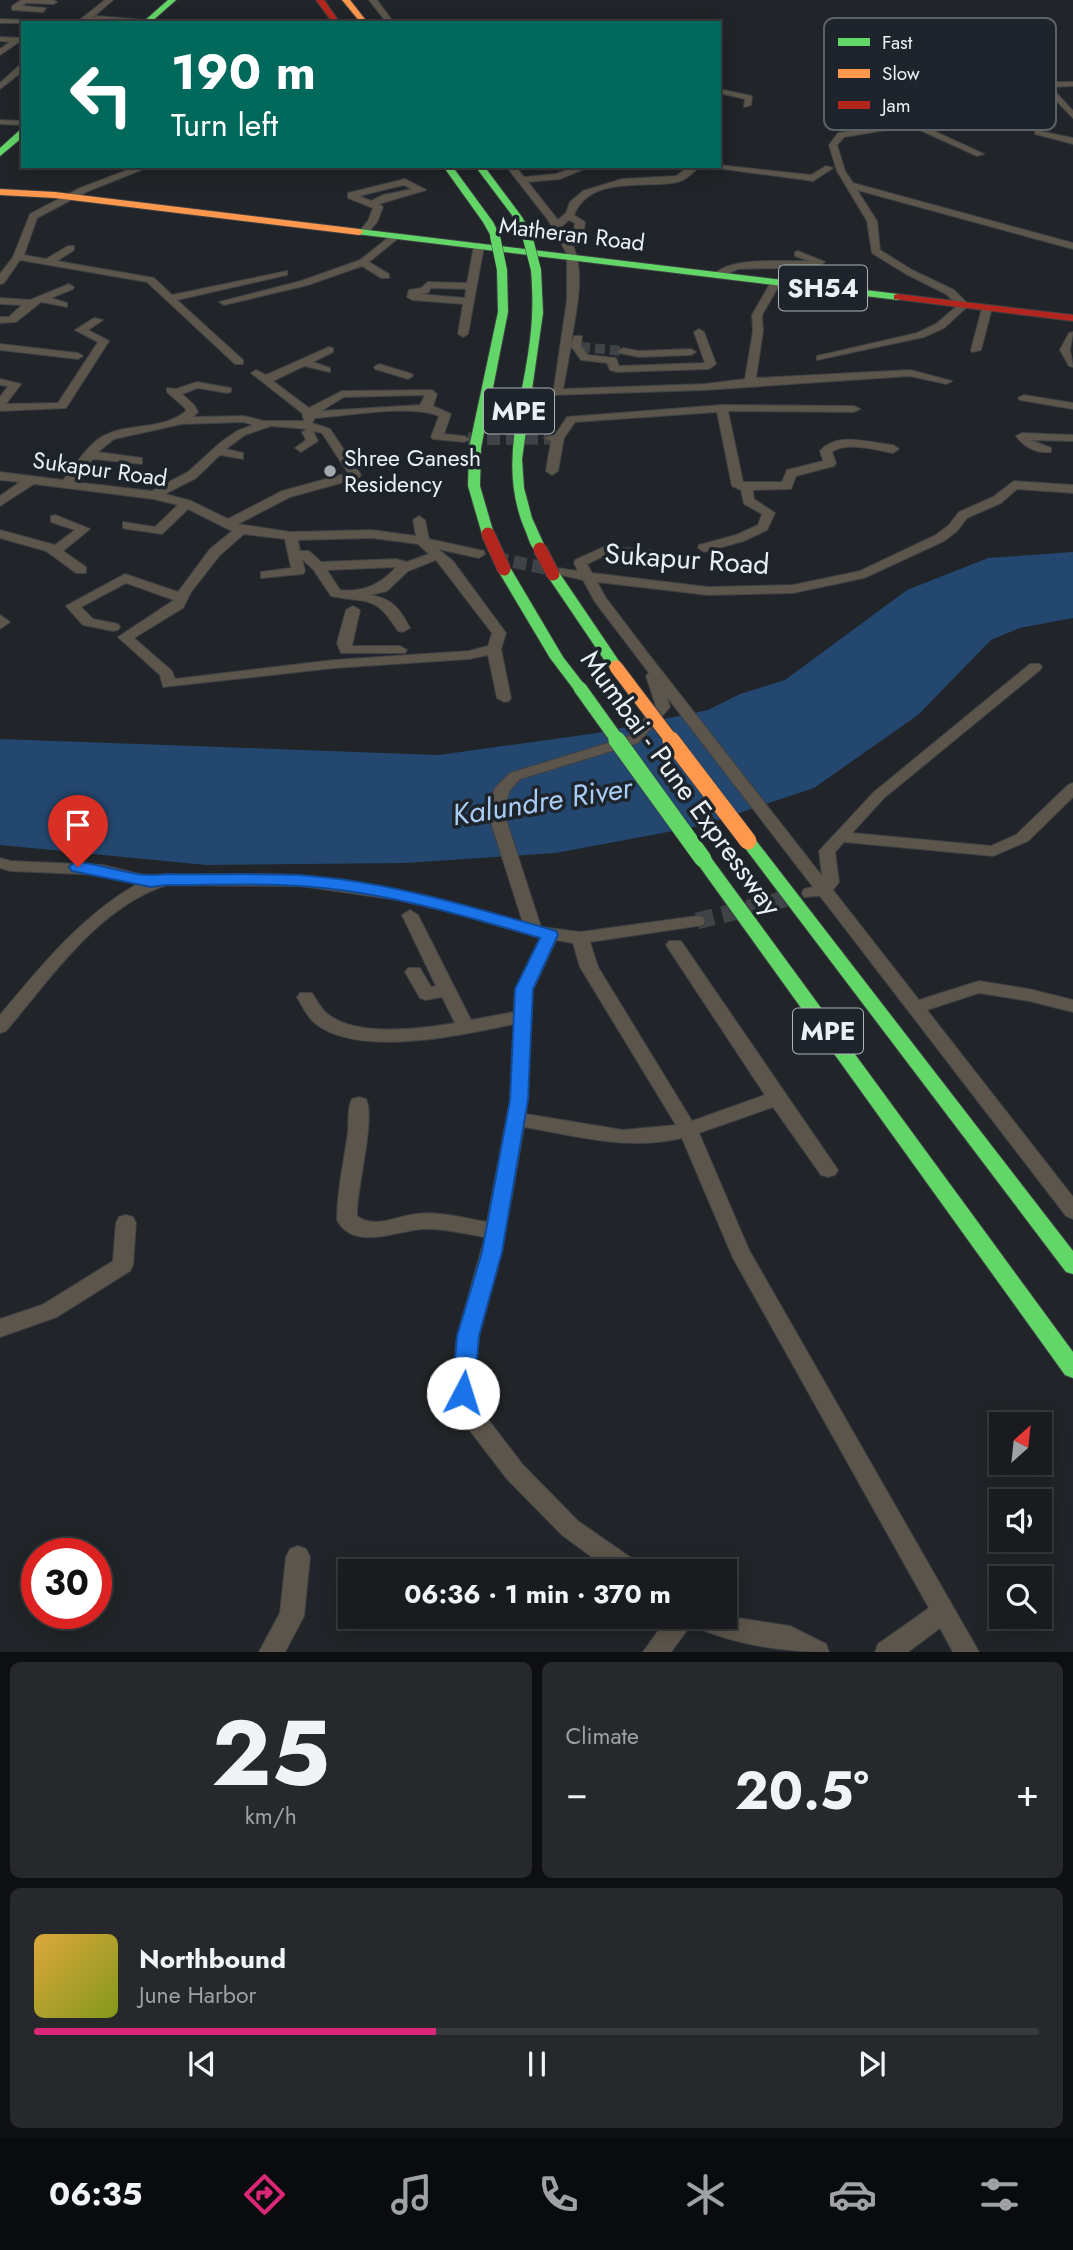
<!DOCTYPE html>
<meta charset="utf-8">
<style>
body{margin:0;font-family:Jost,sans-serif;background:#26282b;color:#f1f3f6;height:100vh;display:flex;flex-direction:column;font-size:26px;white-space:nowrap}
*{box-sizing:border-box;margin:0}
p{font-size:23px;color:#9fa1a4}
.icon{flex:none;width:38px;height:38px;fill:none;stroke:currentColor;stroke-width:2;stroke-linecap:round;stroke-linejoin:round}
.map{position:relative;height:1652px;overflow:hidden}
.panel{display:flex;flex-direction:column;gap:10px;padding:10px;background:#0e0f10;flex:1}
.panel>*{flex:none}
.hud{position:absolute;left:21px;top:21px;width:700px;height:147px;border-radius:0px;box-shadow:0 4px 18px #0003,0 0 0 2px #37393c;background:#00695c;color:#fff;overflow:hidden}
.needle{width:46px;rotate:27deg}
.fabs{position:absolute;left:989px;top:1412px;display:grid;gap:14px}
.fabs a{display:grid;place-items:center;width:63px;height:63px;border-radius:0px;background:#191b1e;box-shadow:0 4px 18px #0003,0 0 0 2px #37393c;font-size:35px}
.speed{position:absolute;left:21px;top:1538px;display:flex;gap:14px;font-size:35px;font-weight:700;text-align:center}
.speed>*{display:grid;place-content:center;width:91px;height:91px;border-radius:50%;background:#191b1e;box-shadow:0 4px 18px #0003,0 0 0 2px #37393c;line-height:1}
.speed .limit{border:10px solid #d22;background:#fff;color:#111}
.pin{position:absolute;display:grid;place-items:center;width:60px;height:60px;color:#fff;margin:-72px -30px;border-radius:50% 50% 50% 0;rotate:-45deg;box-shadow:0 0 7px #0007}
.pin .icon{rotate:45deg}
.me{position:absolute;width:77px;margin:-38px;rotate:5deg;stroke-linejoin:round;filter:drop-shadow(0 0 5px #0008)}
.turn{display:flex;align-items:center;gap:24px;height:147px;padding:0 35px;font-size:32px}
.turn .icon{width:91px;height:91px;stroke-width:2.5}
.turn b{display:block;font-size:49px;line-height:60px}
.big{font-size:52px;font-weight:700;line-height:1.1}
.panel .card{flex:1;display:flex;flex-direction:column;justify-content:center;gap:10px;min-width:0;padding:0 24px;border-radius:10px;background:#26282b}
.panel .dial{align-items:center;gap:0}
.dial b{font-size:91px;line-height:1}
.song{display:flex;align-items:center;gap:21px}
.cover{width:84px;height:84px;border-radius:10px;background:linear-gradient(135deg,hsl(40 70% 55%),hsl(70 70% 35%))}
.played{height:7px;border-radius:4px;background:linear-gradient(90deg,#db2777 40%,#37393c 40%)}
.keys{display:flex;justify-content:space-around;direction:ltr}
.heat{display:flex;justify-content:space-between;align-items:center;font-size:38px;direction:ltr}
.panel .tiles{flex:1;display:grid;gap:10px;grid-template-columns:1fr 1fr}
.card:last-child{grid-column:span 2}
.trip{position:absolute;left:338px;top:1559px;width:399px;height:70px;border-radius:0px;background:#191b1e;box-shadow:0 4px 18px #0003,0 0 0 2px #37393c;font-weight:700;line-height:70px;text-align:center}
.tab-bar{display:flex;height:112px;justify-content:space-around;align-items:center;background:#0a0b0c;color:#9fa1a4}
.tab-bar .icon{width:49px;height:49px}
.tab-bar .current{color:#db2777}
.tab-bar b{font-size:32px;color:#f1f3f6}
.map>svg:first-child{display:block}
.water{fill:#23476e}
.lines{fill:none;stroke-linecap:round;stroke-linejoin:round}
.street-tunnel-far2{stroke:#3f4347;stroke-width:10;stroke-dasharray:10 5;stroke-linecap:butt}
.street-tunnel-far1{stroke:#3f4347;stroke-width:13;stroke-dasharray:13 6;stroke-linecap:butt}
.street-tunnel{stroke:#3f4347;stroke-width:17;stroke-dasharray:17 9;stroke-linecap:butt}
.street-casing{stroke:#3e4144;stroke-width:2}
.fast-casing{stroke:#3e4144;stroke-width:2}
.slow-casing{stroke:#3e4144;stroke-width:2}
.jam-casing{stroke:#3e4144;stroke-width:2}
.street{fill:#5b554b;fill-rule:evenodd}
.fast{fill:#63d668;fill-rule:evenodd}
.slow{fill:#ff974d;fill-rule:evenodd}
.jam{fill:#b3261e;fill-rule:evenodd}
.fast-bridge-far2-casing{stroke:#3e4144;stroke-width:11;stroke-linecap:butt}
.fast-bridge-far1-casing{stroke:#3e4144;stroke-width:15;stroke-linecap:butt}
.fast-bridge-casing{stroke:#3e4144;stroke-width:18;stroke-linecap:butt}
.slow-bridge-far1-casing{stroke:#3e4144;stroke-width:15;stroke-linecap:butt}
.slow-bridge-casing{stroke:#3e4144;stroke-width:18;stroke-linecap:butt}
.jam-bridge-casing{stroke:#3e4144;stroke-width:15;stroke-linecap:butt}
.fast-bridge-far2{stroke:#63d668;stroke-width:10}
.fast-bridge-far1{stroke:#63d668;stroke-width:13}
.fast-bridge{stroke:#63d668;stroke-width:17}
.slow-bridge-far1{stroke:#ff974d;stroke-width:13}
.slow-bridge{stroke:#ff974d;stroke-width:17}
.jam-bridge{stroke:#b3261e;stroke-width:13}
.route{fill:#1a73e8;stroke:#114b97;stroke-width:2}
.poi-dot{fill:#a4a9ad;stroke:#1e242b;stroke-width:2.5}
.labels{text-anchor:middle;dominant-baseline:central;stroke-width:7;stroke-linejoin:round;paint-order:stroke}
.far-street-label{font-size:23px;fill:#ebf0f4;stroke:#1e242b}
.far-poi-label{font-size:23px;fill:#ebf0f4;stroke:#1e242b;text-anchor:start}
.shield{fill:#1e242b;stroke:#aeb3b8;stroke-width:2}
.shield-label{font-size:26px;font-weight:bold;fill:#ebf0f4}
.street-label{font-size:28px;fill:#ebf0f4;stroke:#1e242b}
.water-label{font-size:30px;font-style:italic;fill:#a8ccf4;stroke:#1e242b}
.key{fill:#1e242b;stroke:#5c6167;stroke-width:2}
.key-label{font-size:19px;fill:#ebf0f4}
</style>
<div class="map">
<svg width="1073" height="1652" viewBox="0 0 1073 1652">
<rect width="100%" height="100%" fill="#212428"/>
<polygon class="water" points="1073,552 1073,618 1020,628 991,640 918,715 814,788 700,826 556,853 406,863 206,865 0,845 0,739 439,755 597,733 708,710 740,694 785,680 907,590 988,558"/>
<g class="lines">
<polyline class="street-tunnel-far2" points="580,347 623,351"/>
<g class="street-tunnel-far1">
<polyline points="468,439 550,438"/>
<polyline points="495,558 555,570"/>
</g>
<polyline class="street-tunnel" points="697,921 797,896"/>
<g class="street-casing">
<g id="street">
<polygon points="21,0 53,0 57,2 53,4 26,3 22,6 46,8 43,12 12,10 12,6"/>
<polygon points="105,0 113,0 92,18 97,16 144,20 140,22 98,20 81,23 81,19"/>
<polygon points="369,0 377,0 394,23 387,23"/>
<polygon points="0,19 50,21 53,23 0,23"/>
<polygon points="610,20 613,23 604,23"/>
<polygon points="0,37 23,38 23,42 19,42 0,55 0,49 10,42 0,41"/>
<polygon points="1019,57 1025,57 1047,82 1073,82 1073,86 1051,87 1073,111 1073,118 1043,87 979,88 975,86 979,84 1039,82 1019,61"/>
<polygon points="20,65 23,65 23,71 0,89 0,83"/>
<polygon points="719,89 752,96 751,105 744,107 745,99 719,93"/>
<polygon points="0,120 23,121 23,125 0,124"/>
<polygon points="912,121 984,154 977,156 911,126 844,137 837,145 845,171 853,183 1073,243 1073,249 857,190 877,221 880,250 912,270 954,290 969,305 944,328 924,337 817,360 817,356 917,333 936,324 958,305 946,294 906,274 872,253 867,221 837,171 829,145 838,133"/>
<polygon points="1035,130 1073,138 1073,144 1035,134"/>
<polygon points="719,165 811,175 826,166 833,168 813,181 702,166"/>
<polygon points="138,166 151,166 86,192 37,218 24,255 46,259 68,246 74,246 74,250 57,261 154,278 172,295 287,271 287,275 177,300 243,360 243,364 235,364 147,282 20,260 4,283 0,284 0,274 13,257 30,214 80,188"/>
<path d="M506 166H515L524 177 556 174 578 166H591L560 179 528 182 558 220 566 213 570 202 583 191 622 179 676 176 690 166H700C694 172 686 180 678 182 644 189 590 175 574 215L585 222 584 231 572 243C586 273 576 311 571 343L574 336H582L581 346 588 355 616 358 619 366 705 363 694 332 699 329 704 332 716 364 709 369 617 372 610 370 607 363 581 360 571 346 563 389 705 384 745 379 753 331 752 315 771 282 776 279 781 282 762 315 763 331 756 378 910 370 952 381 946 384 910 376 705 390 553 395 567 300V254L548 220ZM569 220 575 223 574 230 568 237 562 226Z"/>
<path d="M405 179 426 190 379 204 383 207 377 222 366 235H360L358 233 368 221 373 208 348 198V193ZM404 185 412 189 383 195 371 201 359 196Z"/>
<polygon points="393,234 401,236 369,262 389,274 389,278 381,278 362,266 308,285 224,305 219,302 301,281 360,260"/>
<path d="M479 243 484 246 468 334 463 337 458 334 463 304 412 300 407 297 409 290 421 288 428 282 467 283 474 246ZM431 288 466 289 465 298 419 294 428 293Z"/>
<path d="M798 251 825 262 817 267 738 269 718 278 713 275C732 256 782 262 809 261L795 256V252Z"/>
<polygon points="69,284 74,287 73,289 51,298 67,303 67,307 41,302 16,322 0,323 0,317 9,317 22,305 0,304 0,298 30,300"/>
<polygon points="987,305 992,308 981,350 972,352 971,350 982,308"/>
<polygon points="94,318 103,320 88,330 109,341 66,408 0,411 0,397 8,386 0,385 0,379 21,384 6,404 58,403 98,342 75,330"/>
<polygon points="1073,332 1070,350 1073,367 1069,366 1060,350 1069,333"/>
<polygon points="0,344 78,353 83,356 78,359 0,350"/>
<path d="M329 347 333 348V352L313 362 330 368V372L304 366 273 381 309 408 342 391 432 390 437 394 433 406 451 414 444 434 464 436 470 439 464 442 433 439 431 437 439 416C411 404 347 416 315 418L312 423 330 429 361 475 359 478 290 497 238 524 291 532 372 530 416 536 413 520 419 516 425 520 429 539 484 551 485 554 479 558 438 549 453 561 506 633 501 649 511 698 509 701 504 702 497 698 488 655 469 659 334 668 163 687 160 675 118 637 174 600 126 583 81 607 93 619 118 624 120 627 118 630 113 631 83 625 66 606 125 574 178 592 210 549 232 531 188 509 162 534 127 529 123 528V522L155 527 178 505 153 499 34 484 0 506V496L20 482 0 480V472L63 480C75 466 87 445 103 436 129 422 162 431 186 411L185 408 167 392V388L176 389 197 382 231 388V392L227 393 198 388 182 394 194 405 198 412 193 417 244 416 264 421H304L302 413 251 373 256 370 266 375ZM425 395 420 405 321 411 344 397ZM244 422 253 425 237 431 221 442 188 472 152 491 74 482 93 459 142 464V458L98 452 114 439 182 424ZM271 426 307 429 302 432 306 440 295 448 301 452 318 441 313 431 322 433 348 473 282 491 228 519 191 501 165 494 196 478 220 455 243 459V453L226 449 245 435ZM244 534 285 539 291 568 261 572V578L303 574 305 571 302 559 313 569 331 596C369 604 375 594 398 631L403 632 410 628C400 609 392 598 370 595L387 591 408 571 436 560 492 633 488 646 469 651 334 660 175 679 172 671 134 638 183 608 191 592 220 555ZM372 538 418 544 429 554 407 562 396 559 321 562 309 551H300L298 540ZM396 567C383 583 363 593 340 590L327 570Z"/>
<polygon points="623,348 639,351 691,349 696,352 691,355 639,357 619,353 618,351"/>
<polygon points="379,364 412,374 413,376 408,379 375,369 374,367"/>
<polygon points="1024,395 1073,403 1073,409 1020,400 1018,398"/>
<path d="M722 405 854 406 860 409 854 412 728 411 743 482H782L787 470 823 461 820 451C837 431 870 443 893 445L899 449 893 453C876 450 846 441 832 452L836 463 834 466 796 476 791 489 753 490 754 499 775 513 767 530 744 541 704 552 698 548 699 545 736 535 758 525 762 514 744 504 741 490 732 486 717 412 575 422 564 438 558 471 552 475 546 471 551 441 544 438 555 435 567 417Z"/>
<path d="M1022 433 1073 435V441L1031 440 1051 448V452C1037 454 1024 447 1016 436Z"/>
<path d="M1014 481 1073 485V493L1017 489 1001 503 967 518 957 531 944 541 864 578 793 593 708 595 597 582 606 598 647 652 822 876 819 851 874 792 1030 664H1040L1042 667 1040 670 884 798 852 833 991 846 1016 835 1068 785 1073 783V797L1028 841 993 856 844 842 835 852 839 882 833 890 919 1000 979 981 1029 989 1073 1000V1012L1029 1001 979 993 927 1010 1073 1197V1219L1066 1216 820 896 804 897 802 893 804 889 813 887 667 697 670 707 638 743 520 779 510 790 503 810 541 927 580 932 697 916 703 917 705 921 703 925 697 926 590 942 598 967 692 1121 765 1095 666 945 669 941H681L838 1170 835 1175 828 1177 821 1175 773 1107 699 1133 749 1250 979 1652H953L940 1628 908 1652H875L878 1644 929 1608 733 1258 682 1138C628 1151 577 1136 524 1127L502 1252 479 1336 474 1393 487 1418 523 1465 578 1521 640 1564 644 1572H612L562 1535 507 1479 471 1432 452 1393 457 1336 485 1237C465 1234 444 1228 424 1229 398 1230 354 1252 337 1220 337 1190 344 1162 348 1132 349 1121 347 1108 352 1099L359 1097 366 1099C376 1118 356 1190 357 1216 375 1229 397 1216 416 1214 439 1211 464 1218 487 1222L510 1100 514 1024C463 1035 360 1058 316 1024 307 1017 302 1006 297 997L300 993H312C317 1000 321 1010 329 1015 358 1037 420 1029 455 1023L442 997 426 1000 420 998 405 972 408 968H420L431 987 436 986 402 915 410 910 418 915 471 1020 514 1012 515 990 540 938 458 914 398 900 301 886 167 885C98 907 51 978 6 1031L0 1033V1015C41 966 81 916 137 884L103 875 10 871 0 868V858L11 861 103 865 155 878 166 875C211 875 257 872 301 876 376 882 451 900 523 923L487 810 495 788 510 773 628 737 656 706 646 676 649 673 595 602 583 580 557 574V568L578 571 574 563 575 560 606 546 657 551 663 555 657 559 608 554 587 564 592 573 708 587 793 585 860 571 936 535 949 525 959 512 993 497ZM556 940 573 943 580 967 676 1125 623 1130 526 1114 533 990Z"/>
<polygon points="55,515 90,529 63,551 86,567 86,573 76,573 46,551 0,538 0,530 55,545 75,530 51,522 51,516"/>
<polygon points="353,606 360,610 352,646 400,646 407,650 405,653 341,653 337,643 346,610"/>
<polygon points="0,615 10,622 0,629"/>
<polygon points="126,1215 133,1217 136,1223 133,1265 130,1271 57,1317 0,1337 0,1319 42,1305 113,1261 116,1223 119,1217"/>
<polygon points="298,1546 306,1549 310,1557 304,1616 285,1652 259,1652 280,1613 286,1557 290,1549"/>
<path d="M724 1616 790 1626 826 1644 829 1652C782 1652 735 1645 691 1625L671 1652H643L668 1617Z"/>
</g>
</g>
<g class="fast-casing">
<g id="fast">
<polygon points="168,0 176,0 150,23 142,23"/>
<polygon points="20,130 23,130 23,137 0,156 0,148"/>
<polygon points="443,166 452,166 493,222 500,236 498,238 492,238 483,222"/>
<polygon points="475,166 484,166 522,217 532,235 530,237 524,237 515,219"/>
<polygon points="359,229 898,294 903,297 898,300 356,234 356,230"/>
<polygon points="502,267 507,270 508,312 481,448 480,486 494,534 488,538 482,534 468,486 469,448 498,312 497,270"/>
<path d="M536 267 541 270 543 313 522 459 524 488 532 518 546 549 540 553C531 550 529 540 526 532 497 467 522 406 530 340 533 316 533 294 531 270Z"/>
<polygon points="504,565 511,569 563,657 587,688 585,691 575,691 550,658 497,569"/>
<polygon points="553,570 558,571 623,667 621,670 616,671 609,667 546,574"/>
<polygon points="748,836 754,838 1073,1251 1073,1274 1066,1272 742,844 740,841 742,838"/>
<polygon points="703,854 709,855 1073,1352 1073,1378 1065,1375 697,863 695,859 697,855"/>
</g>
</g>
<g class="slow-casing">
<g id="slow">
<polygon points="342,0 350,0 368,23 361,23"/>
<polygon points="0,189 55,192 359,229 364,232 359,235 55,198 0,195"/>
</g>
</g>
<g class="jam-casing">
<g id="jam">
<polygon points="316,0 324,0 340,23 333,23"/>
<polygon points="898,294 1073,315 1073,321 894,299 894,295"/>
</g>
</g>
<use href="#street" class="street"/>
<use href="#fast" class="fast"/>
<use href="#slow" class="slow"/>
<use href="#jam" class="jam"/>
<g class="fast-bridge-far2-casing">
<g id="fast-bridge-far2">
<polyline points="527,235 536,270"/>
<polyline points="495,236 502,270"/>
</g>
</g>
<g class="fast-bridge-far1-casing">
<polyline id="fast-bridge-far1" points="580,688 618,741"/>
</g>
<g class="fast-bridge-casing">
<polyline id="fast-bridge" points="617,740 703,859"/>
</g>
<g class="slow-bridge-far1-casing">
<polyline id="slow-bridge-far1" points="616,667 672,741"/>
</g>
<g class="slow-bridge-casing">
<polyline id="slow-bridge" points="671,740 748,841"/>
</g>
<g class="jam-bridge-casing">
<g id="jam-bridge">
<polyline points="488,534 504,569"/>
<polyline points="540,549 553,574"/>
</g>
</g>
<use href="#fast-bridge-far2" class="fast-bridge-far2"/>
<use href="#fast-bridge-far1" class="fast-bridge-far1"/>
<use href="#fast-bridge" class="fast-bridge"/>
<use href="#slow-bridge-far1" class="slow-bridge-far1"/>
<use href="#slow-bridge" class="slow-bridge"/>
<use href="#jam-bridge" class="jam-bridge"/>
</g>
<path class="route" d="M78 862C106 865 137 879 166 874 210 875 255 873 300 875 386 881 473 907 556 931L558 935 533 989 528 1100 502 1252 479 1336 474 1393 470 1399 463 1402 455 1399 452 1393 457 1336 482 1252 510 1100 515 989 540 938C463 915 380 891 300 886 255 883 210 885 166 885L151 887 72 871 69 867 72 864Z"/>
<circle class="poi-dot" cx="330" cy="471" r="7"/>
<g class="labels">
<g class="far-street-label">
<text transform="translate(572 234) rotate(7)">Matheran Road</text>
<text transform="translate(100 469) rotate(8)">Sukapur Road</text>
</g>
<g class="far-poi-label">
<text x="344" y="458">Shree Ganesh<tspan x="344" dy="26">Residency</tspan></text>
</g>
<g class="shield">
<rect x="779" y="265.5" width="88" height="45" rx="5"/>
<rect x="484" y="388.5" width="70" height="45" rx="5"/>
<rect x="793" y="1008.5" width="70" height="45" rx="5"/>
</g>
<g class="shield-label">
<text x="823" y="288">SH54</text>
<text x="519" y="411">MPE</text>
<text x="828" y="1031">MPE</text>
</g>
<g class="street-label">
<text transform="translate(687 559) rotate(4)">Sukapur Road</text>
<text transform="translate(681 783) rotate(54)">Mumbai - Pune Expressway</text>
</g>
<g class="water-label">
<text transform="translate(542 801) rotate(-9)">Kalundre River</text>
</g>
</g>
<rect x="824" y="18" width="232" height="112" rx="10" class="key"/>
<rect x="838" y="38" width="32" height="8" fill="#63d668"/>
<rect x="838" y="69" width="32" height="9" fill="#ff974d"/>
<rect x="838" y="101" width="32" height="8" fill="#b3261e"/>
<g class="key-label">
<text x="882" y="49">Fast</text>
<text x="882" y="80">Slow</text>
<text x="882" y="112">Jam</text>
</g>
</svg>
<div class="fabs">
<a><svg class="needle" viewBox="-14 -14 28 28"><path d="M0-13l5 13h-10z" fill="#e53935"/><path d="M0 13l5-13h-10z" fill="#9fa1a4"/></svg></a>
<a><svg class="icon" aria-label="sound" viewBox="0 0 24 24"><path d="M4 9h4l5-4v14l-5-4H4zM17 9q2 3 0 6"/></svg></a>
<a><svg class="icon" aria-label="search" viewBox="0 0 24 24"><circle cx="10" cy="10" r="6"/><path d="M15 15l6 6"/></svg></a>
</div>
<div class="speed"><div class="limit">30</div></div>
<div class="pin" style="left:78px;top:867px;background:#d93025"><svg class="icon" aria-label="arrive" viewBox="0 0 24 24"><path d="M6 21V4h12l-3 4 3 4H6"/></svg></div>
<svg class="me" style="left:463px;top:1393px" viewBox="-20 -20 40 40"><circle r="19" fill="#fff"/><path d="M0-13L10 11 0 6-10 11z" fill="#1a73e8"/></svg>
<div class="trip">06:36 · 1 min · 370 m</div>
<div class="hud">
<div class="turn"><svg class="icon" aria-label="left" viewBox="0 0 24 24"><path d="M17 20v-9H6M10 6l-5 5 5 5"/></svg><div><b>190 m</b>Turn left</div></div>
</div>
</div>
<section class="panel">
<div class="tiles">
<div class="card dial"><b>25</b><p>km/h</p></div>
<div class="card"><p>Climate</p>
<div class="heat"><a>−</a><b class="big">20.5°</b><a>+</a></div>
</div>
<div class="card">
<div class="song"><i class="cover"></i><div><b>Northbound</b><p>June Harbor</p></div></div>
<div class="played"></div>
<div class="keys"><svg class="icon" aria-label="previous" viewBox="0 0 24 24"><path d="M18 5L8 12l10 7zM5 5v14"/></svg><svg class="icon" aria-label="pause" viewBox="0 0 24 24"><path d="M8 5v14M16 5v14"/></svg><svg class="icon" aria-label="next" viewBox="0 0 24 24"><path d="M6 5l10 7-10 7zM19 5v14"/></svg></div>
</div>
</div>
</section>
<nav class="tab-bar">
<b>06:35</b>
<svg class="icon current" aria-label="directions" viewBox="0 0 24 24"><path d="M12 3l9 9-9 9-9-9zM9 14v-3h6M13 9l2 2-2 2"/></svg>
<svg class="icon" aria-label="music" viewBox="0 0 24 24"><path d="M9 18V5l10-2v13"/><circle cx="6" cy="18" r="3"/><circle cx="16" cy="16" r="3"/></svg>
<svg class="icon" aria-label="phone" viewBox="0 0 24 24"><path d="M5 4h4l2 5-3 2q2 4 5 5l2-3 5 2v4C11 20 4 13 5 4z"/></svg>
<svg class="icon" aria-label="climate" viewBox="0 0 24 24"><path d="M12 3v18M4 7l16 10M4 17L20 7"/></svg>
<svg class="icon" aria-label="car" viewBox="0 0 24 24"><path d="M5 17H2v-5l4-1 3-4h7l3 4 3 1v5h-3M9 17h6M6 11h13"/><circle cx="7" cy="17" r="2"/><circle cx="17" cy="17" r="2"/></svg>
<svg class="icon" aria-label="filters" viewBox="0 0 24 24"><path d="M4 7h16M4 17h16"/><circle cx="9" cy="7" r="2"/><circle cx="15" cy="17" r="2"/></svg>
</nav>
